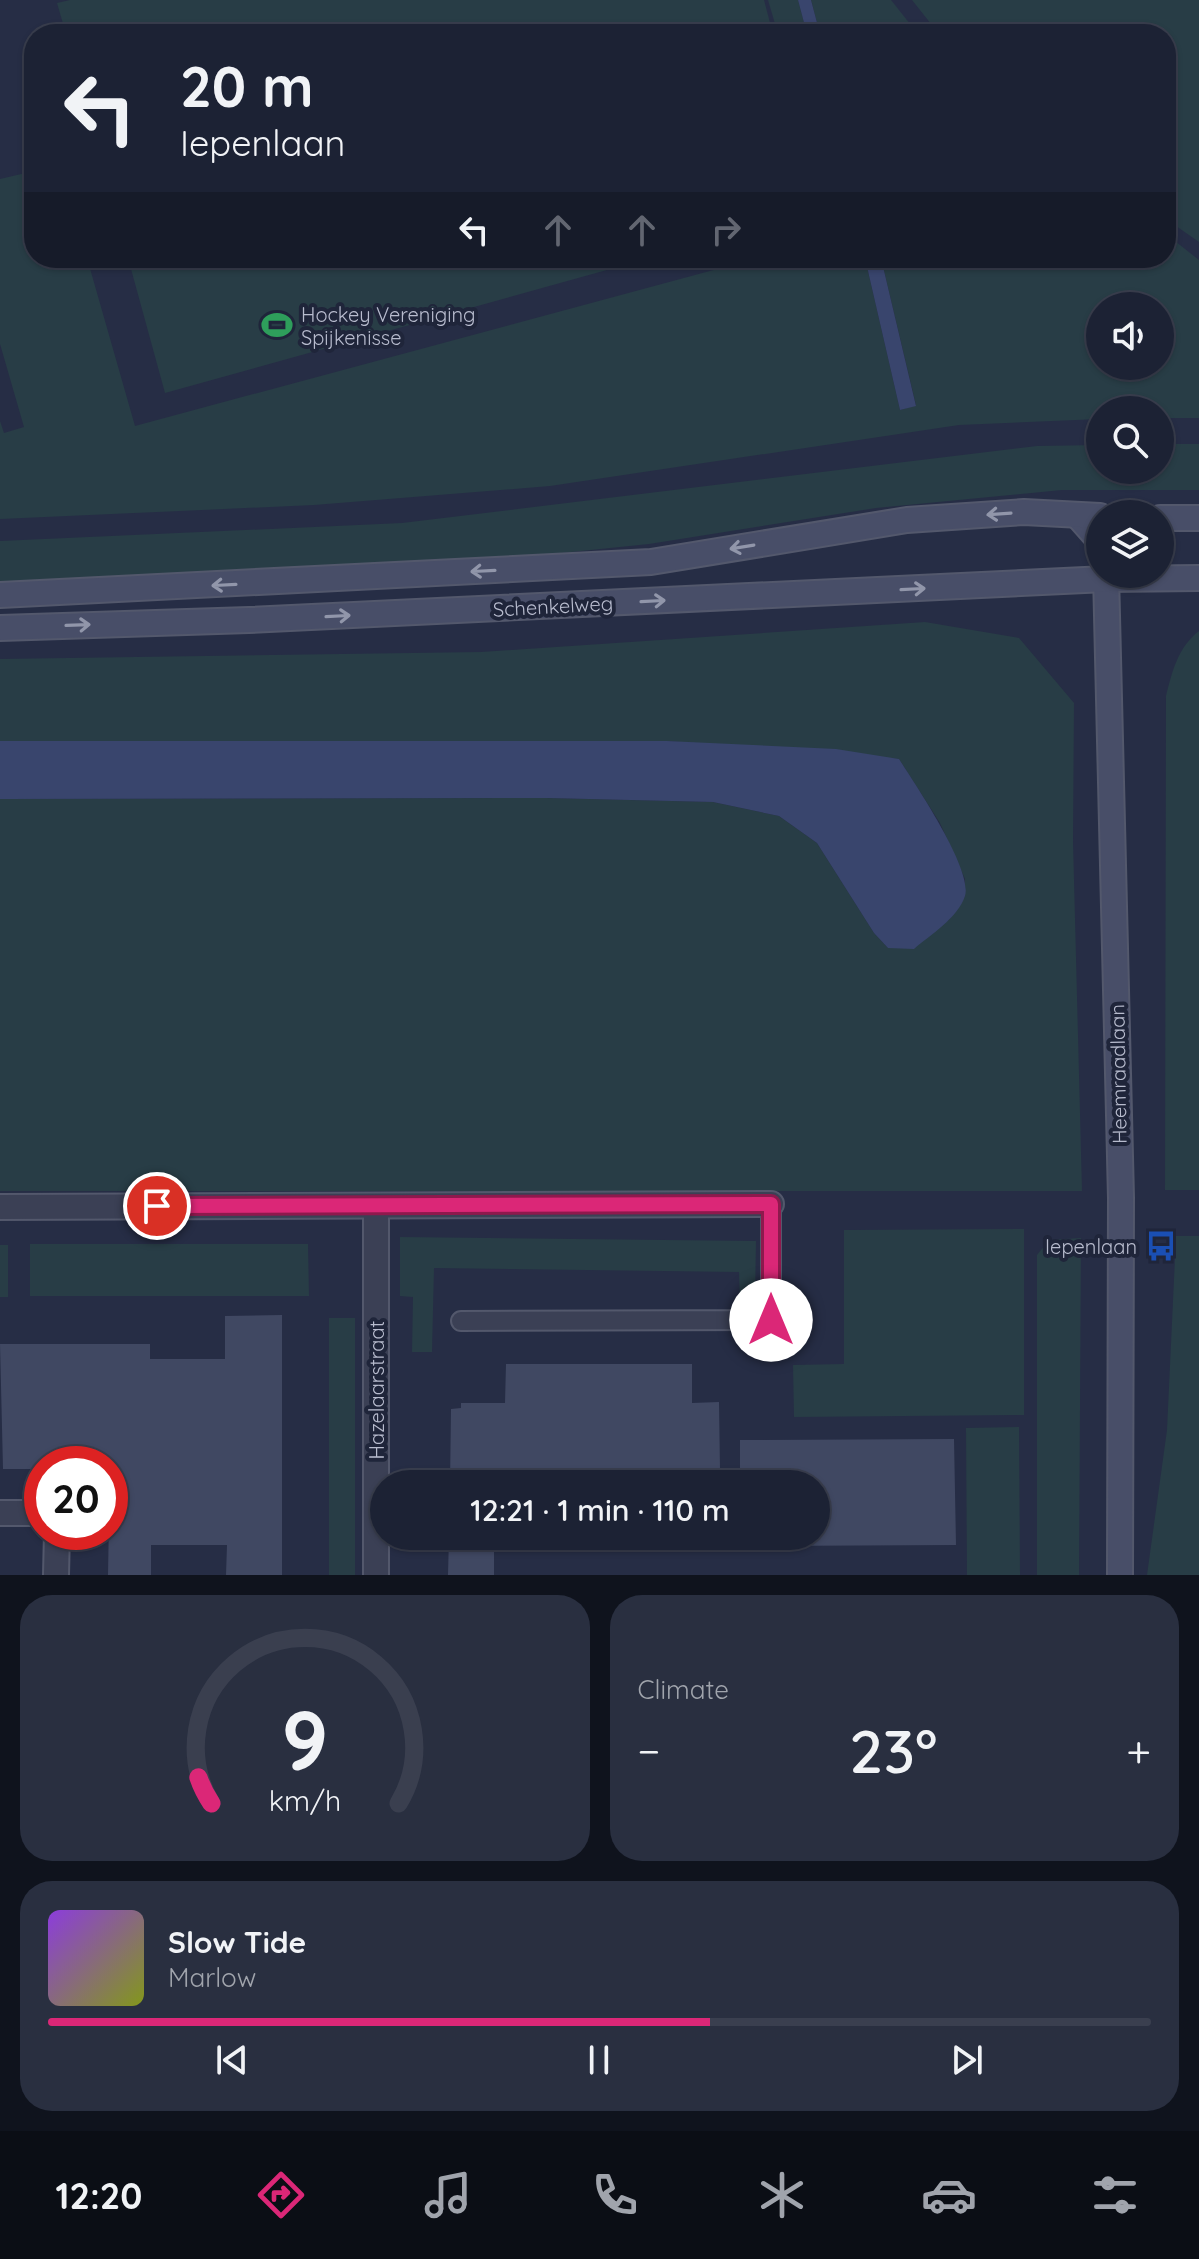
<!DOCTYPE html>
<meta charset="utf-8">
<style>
body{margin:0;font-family:Quicksand,sans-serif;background:#292f40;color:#f1f3f6;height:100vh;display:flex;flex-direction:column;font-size:30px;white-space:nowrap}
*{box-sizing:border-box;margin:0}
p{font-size:26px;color:#a0a4ac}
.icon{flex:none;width:44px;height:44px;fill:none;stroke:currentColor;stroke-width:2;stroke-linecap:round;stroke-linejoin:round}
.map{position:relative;height:1575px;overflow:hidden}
.side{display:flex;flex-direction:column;gap:20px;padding:20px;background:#0f131d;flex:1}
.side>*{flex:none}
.hud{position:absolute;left:24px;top:24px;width:1152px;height:244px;border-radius:32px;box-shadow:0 2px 6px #0004,0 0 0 2px #3a3f4f;background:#1c2234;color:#f1f3f6;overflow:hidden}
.fabs{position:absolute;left:1086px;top:292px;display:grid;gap:16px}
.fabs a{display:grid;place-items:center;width:88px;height:88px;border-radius:50%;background:#1c2234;box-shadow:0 2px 6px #0004,0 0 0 2px #3a3f4f;font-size:40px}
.speed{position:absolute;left:24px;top:1446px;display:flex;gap:16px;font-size:40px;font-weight:700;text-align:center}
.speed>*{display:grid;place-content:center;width:104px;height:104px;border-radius:50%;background:#1c2234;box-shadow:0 2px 6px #0004,0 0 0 2px #3a3f4f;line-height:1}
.speed .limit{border:12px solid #d22;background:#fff;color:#111}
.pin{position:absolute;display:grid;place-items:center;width:68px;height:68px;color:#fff;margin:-34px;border:4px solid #fff;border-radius:50%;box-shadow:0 2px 8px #0007}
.me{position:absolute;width:88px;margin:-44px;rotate:0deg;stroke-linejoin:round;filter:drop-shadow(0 0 6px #0008)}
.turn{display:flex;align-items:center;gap:28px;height:168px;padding:0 24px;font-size:36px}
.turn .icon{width:104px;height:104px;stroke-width:2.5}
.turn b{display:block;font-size:56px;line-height:68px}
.lanes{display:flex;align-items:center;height:76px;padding:0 24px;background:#0003;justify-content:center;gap:40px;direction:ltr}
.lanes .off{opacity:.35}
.big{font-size:60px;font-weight:600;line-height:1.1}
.side .widget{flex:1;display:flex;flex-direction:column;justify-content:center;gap:12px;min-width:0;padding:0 28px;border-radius:32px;background:#292f40}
.side .dial{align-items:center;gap:0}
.dial svg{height:208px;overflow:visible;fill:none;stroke:#3a3f4f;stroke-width:7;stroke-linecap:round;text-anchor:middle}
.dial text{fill:#f1f3f6;stroke:none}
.song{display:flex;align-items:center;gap:24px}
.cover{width:96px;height:96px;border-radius:12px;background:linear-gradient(135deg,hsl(270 70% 55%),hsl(70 70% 35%))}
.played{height:8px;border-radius:4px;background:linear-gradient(90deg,#db2777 60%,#3a3f4f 60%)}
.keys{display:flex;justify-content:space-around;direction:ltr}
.heat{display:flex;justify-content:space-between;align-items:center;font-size:44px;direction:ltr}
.side .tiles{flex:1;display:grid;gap:20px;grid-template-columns:1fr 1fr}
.widget:last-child{grid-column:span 2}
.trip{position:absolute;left:370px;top:1470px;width:460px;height:80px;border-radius:40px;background:#1c2234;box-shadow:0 2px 6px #0004,0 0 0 2px #3a3f4f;font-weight:600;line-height:80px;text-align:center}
.dock{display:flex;height:128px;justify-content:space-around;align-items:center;background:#0b0e15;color:#a0a4ac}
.dock .icon{width:56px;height:56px}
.dock .current{color:#db2777}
.dock b{font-size:36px;color:#f1f3f6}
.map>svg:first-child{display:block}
.green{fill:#283d46;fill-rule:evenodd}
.water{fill:#39456d}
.building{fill:#404862}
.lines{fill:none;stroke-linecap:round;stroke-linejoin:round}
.lane-casing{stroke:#53586c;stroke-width:22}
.street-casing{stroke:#53586c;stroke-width:28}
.secondary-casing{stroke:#53586c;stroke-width:28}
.lane{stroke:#3b4055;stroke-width:18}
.street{stroke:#3b4055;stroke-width:24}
.secondary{stroke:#484e68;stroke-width:24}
.oneway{stroke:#9196aa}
.route-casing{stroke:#8e194d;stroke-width:20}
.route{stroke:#db2777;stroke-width:14}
.labels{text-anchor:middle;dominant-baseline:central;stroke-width:8;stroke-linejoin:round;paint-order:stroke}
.poi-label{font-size:20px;fill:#b8bcce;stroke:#1f253a;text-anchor:start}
.street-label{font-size:20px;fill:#b8bcce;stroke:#1f253a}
</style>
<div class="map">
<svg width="1199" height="1575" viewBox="0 0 1199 1575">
<rect width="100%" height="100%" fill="#262d45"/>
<g class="green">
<polygon points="70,0 764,0 773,34 66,34 57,3"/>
<polygon points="768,0 798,0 807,34 778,34"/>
<polygon points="811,0 891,0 918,34 820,34"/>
<polygon points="912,0 1199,0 1199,242 1166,219 1166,34 939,34"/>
<path d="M34 171V258H87L135 426 758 258H865L900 410 916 405 881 258H1166V234L1199 260V418H1160V410H1100V419L959 425 550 486 314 505 0 519V421L4 433 24 427 0 344V179ZM1100 306H1160V366H1100Z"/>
<polygon points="128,258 650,258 165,393"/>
<polygon points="1160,444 1199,444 1199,490 1062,490 876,508 649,544 483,561 0,583 0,541 402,523 1037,446 1100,445 1100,470 1160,470"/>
<polygon points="925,622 1019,638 1074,703 1073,841 1082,1191 0,1191 0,799 547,798 713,802 779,816 817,843 874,933 888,948 949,920 965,896 965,879 940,823 899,759 667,741 0,741 0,659 481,652"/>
<path d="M1199 631V1190H1165L1166 696C1172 672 1178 647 1199 631Z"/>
<polygon points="1024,1229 1024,1415 794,1417 793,1365 844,1364 844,1230"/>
<polygon points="1176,1236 1199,1236 1199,1575 1147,1575 1167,1430"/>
<polygon points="400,1237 756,1241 755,1300 740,1306 739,1272 434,1268 432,1352 412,1352 413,1297 400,1296"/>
<polygon points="1081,1238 1079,1575 1037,1575 1037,1255 1049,1240"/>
<polygon points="30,1244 308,1244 309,1296 30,1296"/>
<rect x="0" y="1245" width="8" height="52"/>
<rect x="329" y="1318" width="26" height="257"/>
<polygon points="1019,1427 1020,1575 967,1575 966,1428"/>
</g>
<g class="water">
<polygon points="798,0 811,0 820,34 807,34"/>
<polygon points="865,258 881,258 916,406 900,410"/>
<path d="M0 741H667L836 749 899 759C915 784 973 869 965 896 958 918 930 935 914 949L888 948 874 933 817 843 779 816 713 802 547 798 0 799Z"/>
</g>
<g class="building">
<polygon points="282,1315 282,1575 226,1575 227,1545 151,1545 151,1575 108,1575 110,1464 42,1464 42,1469 3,1469 0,1344 150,1344 150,1359 225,1359 225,1316"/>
<polygon points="506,1364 692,1364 692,1403 719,1402 720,1470 506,1470 506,1484 450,1484 451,1409 461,1408 461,1403 505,1403"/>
<polygon points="954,1439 956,1545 741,1546 741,1536 816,1536 816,1484 740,1484 740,1440"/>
<polygon points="449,1536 494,1536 494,1575 448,1575"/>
</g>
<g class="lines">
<g class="lane-casing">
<polyline id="lane" points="461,1321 771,1320 771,1204"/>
</g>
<g class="street-casing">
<g id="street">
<polyline points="0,1207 771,1204"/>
<polyline points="0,1513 42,1513"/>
<polyline points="56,1575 57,1532"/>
<polyline points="376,1575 376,1206"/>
</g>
</g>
<g class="secondary-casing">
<g id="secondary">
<polyline points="1077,515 1100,541"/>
<polyline points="1160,518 1199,518"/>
<polyline points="1106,574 1121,1198 1120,1575"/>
<polyline points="0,595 651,562 907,520 1024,512 1100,516"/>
<polyline points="0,628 249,620 1106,579 1199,578"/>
</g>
</g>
<use href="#lane" class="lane"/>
<use href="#street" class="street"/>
<use href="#secondary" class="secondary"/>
</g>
<defs><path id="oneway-shaft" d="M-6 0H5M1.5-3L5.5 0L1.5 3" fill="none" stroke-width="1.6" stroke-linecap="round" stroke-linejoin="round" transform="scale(2)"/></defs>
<g class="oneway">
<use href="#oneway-shaft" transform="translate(999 514) rotate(176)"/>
<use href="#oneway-shaft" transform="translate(742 547) rotate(171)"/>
<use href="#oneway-shaft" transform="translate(483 571) rotate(177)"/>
<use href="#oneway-shaft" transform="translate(224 585) rotate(177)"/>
<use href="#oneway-shaft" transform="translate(913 589) rotate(-3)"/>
<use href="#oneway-shaft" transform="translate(653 601) rotate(-3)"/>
<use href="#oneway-shaft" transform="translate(338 616) rotate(-3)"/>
<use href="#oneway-shaft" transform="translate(78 625) rotate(-2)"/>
</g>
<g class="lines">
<g class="route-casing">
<polyline id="route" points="157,1206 771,1204 771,1320"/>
</g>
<use href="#route" class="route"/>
</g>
<defs>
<g id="stadium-bare" transform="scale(2.4)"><path d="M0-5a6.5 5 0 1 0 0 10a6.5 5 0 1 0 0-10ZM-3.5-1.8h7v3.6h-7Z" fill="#2e9e5b" stroke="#1f253a" stroke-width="2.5" paint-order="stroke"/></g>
<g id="bus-bare" transform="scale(2.4)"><path d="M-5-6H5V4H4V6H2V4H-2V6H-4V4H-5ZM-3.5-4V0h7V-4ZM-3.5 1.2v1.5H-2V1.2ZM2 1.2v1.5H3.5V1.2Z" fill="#1a4fb4" stroke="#1f253a" stroke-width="2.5" paint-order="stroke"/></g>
</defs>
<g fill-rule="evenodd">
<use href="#stadium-bare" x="277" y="325"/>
<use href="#bus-bare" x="1161" y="1246"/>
</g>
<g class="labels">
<g class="poi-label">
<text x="301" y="314">Hockey Vereniging<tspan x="301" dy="23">Spijkenisse</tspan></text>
<text x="1137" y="1246" text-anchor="end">Iepenlaan</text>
</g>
<g class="street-label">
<text transform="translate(553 606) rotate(-3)">Schenkelweg</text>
<text transform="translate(1118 1074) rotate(-91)">Heemraadlaan</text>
<text transform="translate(376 1390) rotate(-90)">Hazelaarstraat</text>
</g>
</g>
</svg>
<div class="fabs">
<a><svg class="icon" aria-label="sound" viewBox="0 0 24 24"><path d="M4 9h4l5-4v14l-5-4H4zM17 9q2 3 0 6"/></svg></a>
<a><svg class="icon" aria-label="search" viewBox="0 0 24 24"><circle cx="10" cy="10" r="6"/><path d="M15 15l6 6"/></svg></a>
<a><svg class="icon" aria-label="layers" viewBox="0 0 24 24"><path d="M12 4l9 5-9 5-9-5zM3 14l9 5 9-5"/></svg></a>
</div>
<div class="speed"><div class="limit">20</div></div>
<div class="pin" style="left:157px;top:1206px;background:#d93025"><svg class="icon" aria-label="arrive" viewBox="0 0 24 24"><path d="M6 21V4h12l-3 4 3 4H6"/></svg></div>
<svg class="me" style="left:771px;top:1320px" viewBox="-20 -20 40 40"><circle r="19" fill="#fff"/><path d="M0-13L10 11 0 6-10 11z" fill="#db2777"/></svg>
<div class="trip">12:21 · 1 min · 110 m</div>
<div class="hud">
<div class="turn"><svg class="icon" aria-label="left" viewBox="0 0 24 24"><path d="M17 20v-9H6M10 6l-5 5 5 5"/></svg><div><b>20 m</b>Iepenlaan</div></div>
<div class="lanes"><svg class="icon" aria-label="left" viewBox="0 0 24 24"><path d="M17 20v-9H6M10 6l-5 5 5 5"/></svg><svg class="icon off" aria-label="ahead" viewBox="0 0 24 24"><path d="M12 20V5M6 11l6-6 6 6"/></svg><svg class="icon off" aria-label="ahead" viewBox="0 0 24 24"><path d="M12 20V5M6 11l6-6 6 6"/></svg><svg class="icon off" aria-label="right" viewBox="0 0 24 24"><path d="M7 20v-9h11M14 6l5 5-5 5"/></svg></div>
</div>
</div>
<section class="side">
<div class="tiles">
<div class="widget dial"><svg viewBox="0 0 100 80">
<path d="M14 69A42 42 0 1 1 86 69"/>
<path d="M14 69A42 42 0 0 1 9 59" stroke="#db2777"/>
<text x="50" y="56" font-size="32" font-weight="700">9</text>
<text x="50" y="72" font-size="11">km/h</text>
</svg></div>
<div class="widget"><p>Climate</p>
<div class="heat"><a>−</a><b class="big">23°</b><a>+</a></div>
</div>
<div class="widget">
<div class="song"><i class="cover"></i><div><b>Slow Tide</b><p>Marlow</p></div></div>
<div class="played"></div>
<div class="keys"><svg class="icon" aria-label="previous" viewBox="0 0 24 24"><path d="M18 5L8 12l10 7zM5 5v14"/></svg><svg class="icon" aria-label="pause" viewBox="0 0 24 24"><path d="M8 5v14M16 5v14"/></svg><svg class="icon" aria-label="next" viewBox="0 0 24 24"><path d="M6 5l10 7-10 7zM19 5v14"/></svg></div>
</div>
</div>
</section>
<nav class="dock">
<b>12:20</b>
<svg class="icon current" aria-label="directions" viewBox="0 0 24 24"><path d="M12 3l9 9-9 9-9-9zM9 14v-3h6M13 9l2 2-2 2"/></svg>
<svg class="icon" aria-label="music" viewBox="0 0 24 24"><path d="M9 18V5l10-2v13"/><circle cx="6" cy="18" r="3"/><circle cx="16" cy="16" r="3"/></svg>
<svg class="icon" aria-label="phone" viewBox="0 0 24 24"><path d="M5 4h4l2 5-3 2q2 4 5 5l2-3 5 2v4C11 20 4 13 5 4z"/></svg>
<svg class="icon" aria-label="climate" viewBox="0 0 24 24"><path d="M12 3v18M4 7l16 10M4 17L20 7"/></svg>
<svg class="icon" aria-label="car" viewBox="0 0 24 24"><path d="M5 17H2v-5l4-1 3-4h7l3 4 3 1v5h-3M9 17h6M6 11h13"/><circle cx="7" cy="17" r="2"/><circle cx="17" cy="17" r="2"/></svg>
<svg class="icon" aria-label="filters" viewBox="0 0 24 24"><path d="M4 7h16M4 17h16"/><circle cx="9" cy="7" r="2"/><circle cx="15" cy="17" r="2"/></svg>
</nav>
